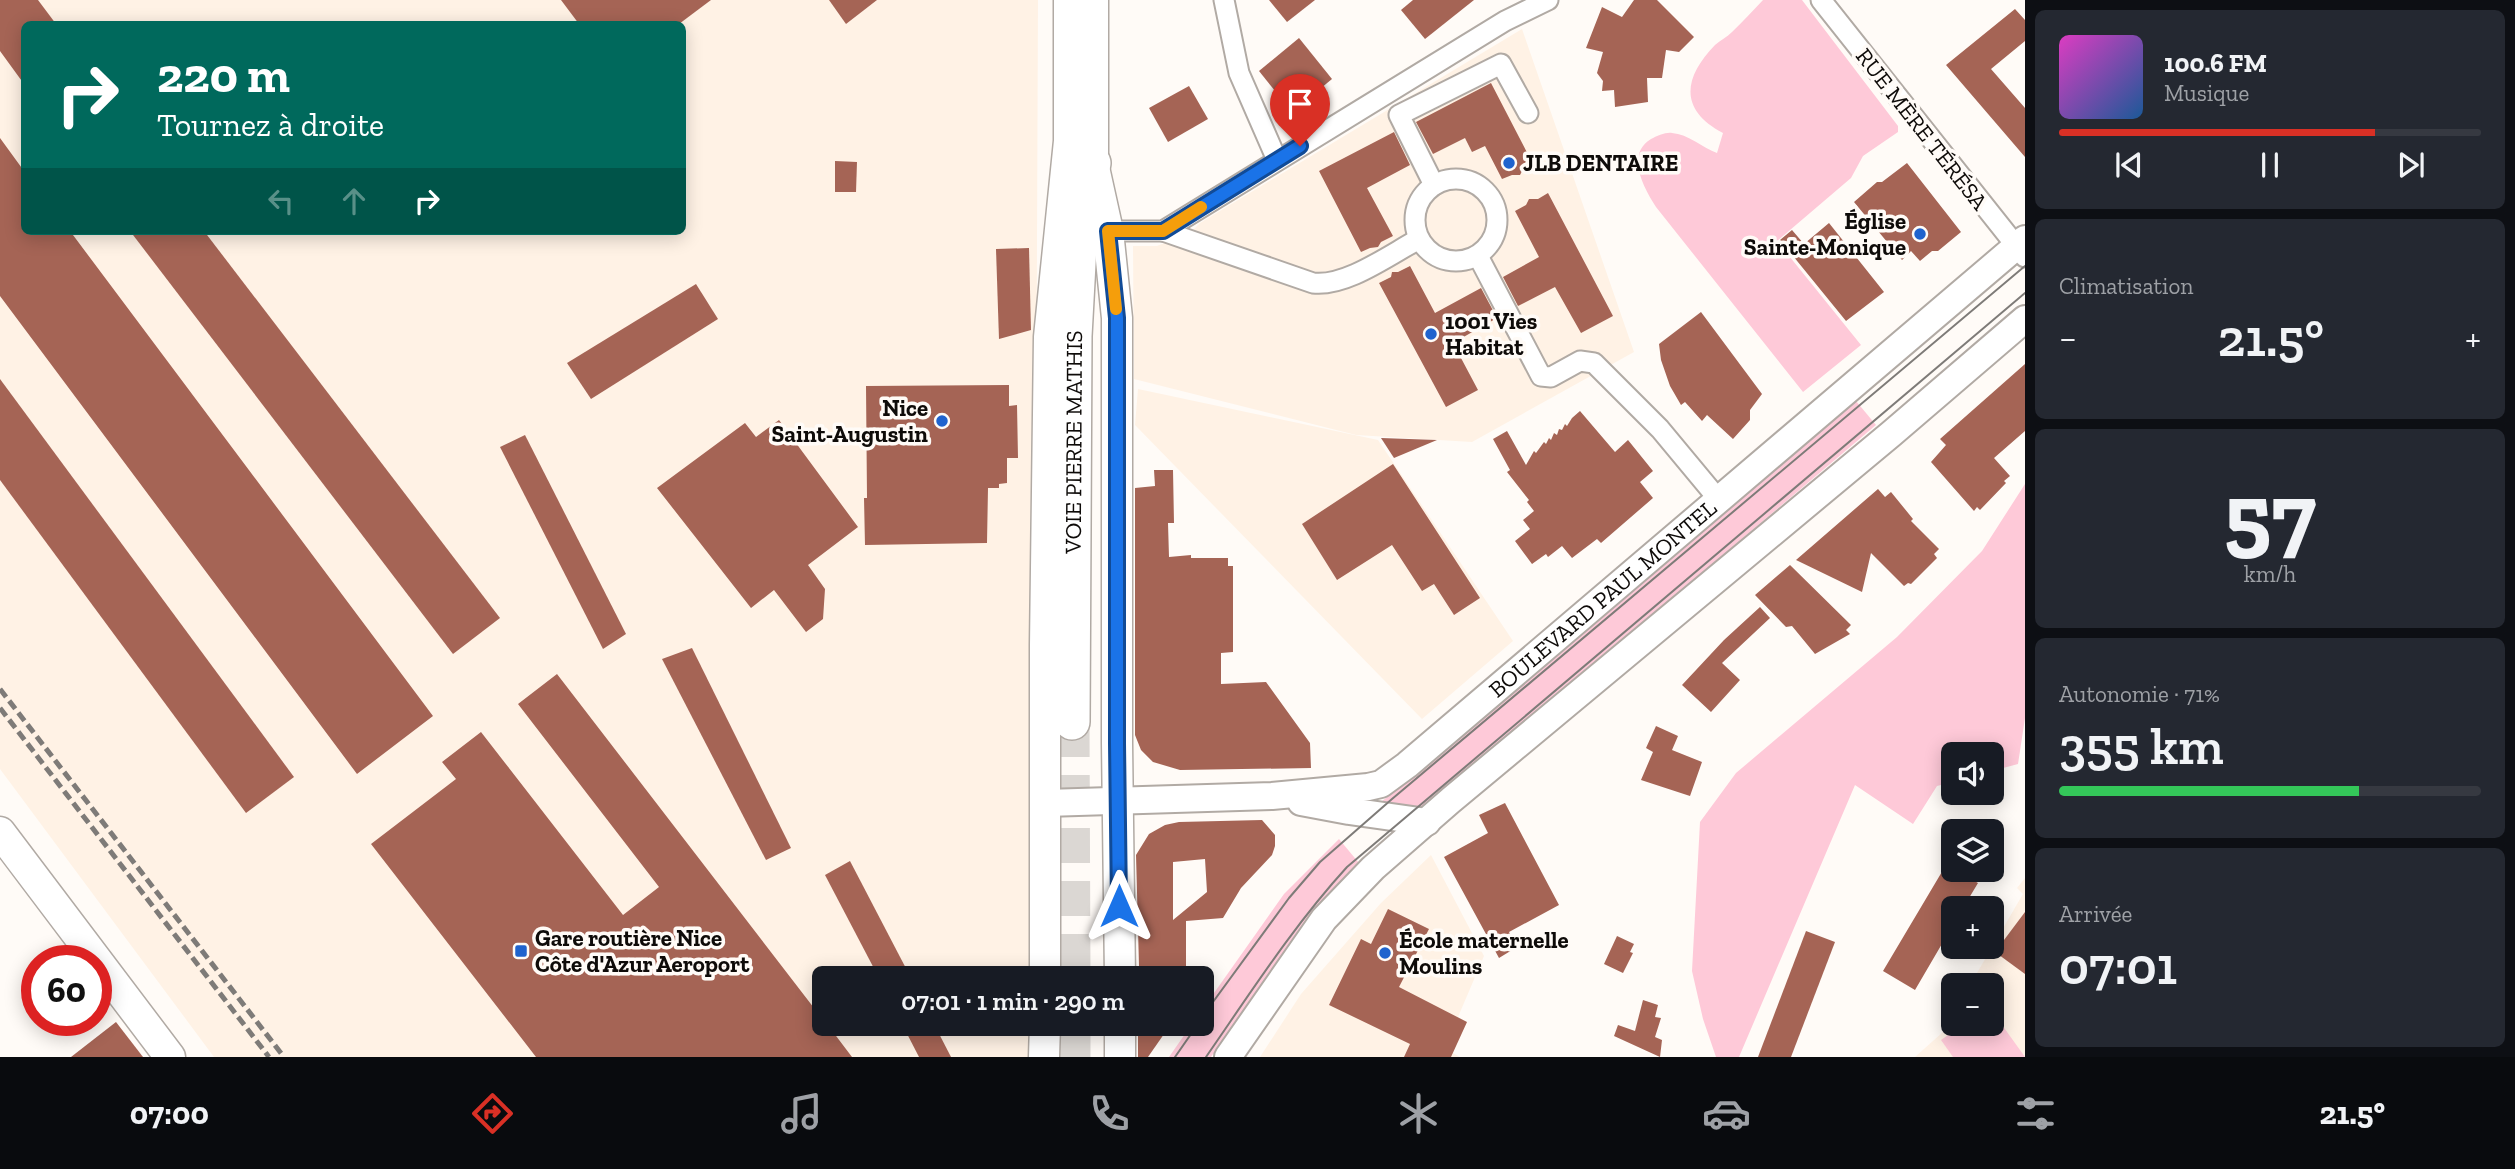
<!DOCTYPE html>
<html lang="fr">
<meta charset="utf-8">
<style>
body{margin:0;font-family:"Zilla Slab",serif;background:#242831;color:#f1f3f6;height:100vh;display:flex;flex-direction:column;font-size:26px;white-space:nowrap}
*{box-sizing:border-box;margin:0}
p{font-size:23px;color:#9ea1a6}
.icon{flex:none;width:38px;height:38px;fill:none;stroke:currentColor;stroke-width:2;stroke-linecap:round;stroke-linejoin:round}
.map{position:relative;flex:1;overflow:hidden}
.sheet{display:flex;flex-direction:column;gap:10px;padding:10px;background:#0d0f14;width:490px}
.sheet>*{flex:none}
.top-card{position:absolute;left:21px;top:21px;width:665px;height:214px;border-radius:10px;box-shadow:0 4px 18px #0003;background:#00695c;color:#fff;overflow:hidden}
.fabs{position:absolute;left:1941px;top:742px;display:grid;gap:14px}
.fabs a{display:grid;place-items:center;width:63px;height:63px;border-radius:10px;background:#171b24;box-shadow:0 4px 18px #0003;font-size:35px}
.speed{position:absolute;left:21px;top:945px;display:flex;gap:14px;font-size:35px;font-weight:700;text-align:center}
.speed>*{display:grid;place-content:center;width:91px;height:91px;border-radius:50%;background:#171b24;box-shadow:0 4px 18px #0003;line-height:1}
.speed .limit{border:10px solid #d22;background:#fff;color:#111}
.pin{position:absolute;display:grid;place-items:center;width:60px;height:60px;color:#fff;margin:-72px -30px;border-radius:50% 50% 50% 0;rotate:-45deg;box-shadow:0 0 7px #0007}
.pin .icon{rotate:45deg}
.me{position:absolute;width:77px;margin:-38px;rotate:0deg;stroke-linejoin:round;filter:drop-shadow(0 0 5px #0008)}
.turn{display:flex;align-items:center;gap:24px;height:147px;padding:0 21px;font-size:32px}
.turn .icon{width:91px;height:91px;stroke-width:2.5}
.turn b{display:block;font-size:49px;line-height:60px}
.lanes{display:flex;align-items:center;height:66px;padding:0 21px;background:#0003;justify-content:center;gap:35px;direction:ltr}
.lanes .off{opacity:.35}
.big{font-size:52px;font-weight:600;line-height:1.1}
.sheet .tile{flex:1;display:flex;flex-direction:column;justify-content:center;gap:10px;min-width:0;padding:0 24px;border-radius:10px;background:#242831}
.sheet .dial{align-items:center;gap:0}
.dial b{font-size:91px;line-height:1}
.song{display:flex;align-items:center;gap:21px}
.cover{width:84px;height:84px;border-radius:10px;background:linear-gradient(135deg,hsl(310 70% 55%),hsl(210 70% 35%))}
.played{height:7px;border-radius:4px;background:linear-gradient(90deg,#d93025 75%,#363941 75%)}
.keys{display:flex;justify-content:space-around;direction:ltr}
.heat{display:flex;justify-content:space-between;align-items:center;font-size:38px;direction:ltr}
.charge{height:10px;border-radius:5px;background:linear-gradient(90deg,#34c759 71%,#363941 0)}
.trip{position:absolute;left:812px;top:966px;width:402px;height:70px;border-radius:10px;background:#171b24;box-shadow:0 4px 18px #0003;font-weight:600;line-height:70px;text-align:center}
.tabs{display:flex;height:112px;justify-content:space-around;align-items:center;background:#090b0e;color:#9ea1a6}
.tabs .icon{width:49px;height:49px}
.tabs .selected{color:#d93025}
.tabs b{font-size:32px;color:#f1f3f6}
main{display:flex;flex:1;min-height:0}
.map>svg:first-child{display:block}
.built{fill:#fff2e5;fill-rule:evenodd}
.green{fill:#fec9d8}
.building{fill:#a56455;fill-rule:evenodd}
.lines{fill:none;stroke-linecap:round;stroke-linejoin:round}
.highway-tunnel{stroke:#dbd7d3;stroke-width:35;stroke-dasharray:35 18;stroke-linecap:butt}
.street-casing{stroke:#b1aaa4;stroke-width:23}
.secondary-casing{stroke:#b1aaa4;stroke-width:30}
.primary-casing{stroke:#b1aaa4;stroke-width:33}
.highway-casing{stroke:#b1aaa4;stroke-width:38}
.street{stroke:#fff;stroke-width:19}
.secondary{stroke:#fff;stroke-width:26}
.primary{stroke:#fff;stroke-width:30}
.highway{stroke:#fff;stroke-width:35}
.tram{stroke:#7e7b78;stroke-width:2}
.rail{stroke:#7e7b78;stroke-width:5;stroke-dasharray:10 5;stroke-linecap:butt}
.route-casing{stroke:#114b97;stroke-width:18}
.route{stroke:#1a73e8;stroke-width:12}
.slow{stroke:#f59e0b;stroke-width:12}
.poi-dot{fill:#1f63ce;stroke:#fffbf7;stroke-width:2.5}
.labels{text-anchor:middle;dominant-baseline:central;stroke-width:7;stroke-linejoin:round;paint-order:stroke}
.street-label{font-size:23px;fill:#0e0b09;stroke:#fffbf7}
.poi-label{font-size:23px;font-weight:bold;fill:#0e0b09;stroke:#fffbf7;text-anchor:start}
</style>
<main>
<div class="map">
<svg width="2025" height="1057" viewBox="0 0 2025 1057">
<rect width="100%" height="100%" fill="#fffbf7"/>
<g class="built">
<path d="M0 0H1038L1034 978H824V1024H1034V1057H214L0 769ZM24 24H682V231H24Z"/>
<polygon points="1522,29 1634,352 1472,442 1356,435 1134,379 1133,246 1157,246 1190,233 1200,223"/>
<polygon points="1138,389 1378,440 1513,641 1422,719 1135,425"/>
<polygon points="1431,855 1484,956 1458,1017 1467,1022 1453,1053 1460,1057 1260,1057 1301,994 1381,903"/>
<polygon points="2025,878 2025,1057 1915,1057 1943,1032 1953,1019 1953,1024 1992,1024 1992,985 1970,985 2023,894 2017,888"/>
</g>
<g class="green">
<path d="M1763 0H1802L1898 126V132L1863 156 1851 178 1777 241 1861 345 1803 392 1656 207C1644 188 1625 155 1651 139 1657 136 1666 132 1672 133 1688 134 1703 148 1717 153L1723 133C1679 110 1683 78 1715 45 1721 40 1727 37 1732 32 1743 21 1753 11 1763 0Z"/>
<polygon points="1856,401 1876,425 1431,803 1408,811 1374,808"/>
<polygon points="2025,484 2025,718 2018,764 1992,771 1992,754 1953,754 1953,782 1937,786 1913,824 1855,785 1739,1057 1716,1057 1703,1019 1692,971 1700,822 1736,773 1897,637 1982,551"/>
<polygon points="1339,839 1359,863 1304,924 1211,1057 1169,1057 1192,1024 1202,1024 1202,1010 1284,894"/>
<polygon points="1992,1011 2025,1057 1953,1057 1941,1040 1964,1024 1992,1024"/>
</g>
<g class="building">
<polygon points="0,0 38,0 56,24 24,24 24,84 0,51"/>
<polygon points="561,0 711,0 679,24 579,24"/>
<polygon points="829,0 877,0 846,24"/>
<polygon points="1269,0 1315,0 1287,22"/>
<polygon points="1413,0 1474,0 1425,39 1401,10"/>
<polygon points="1634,0 1657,0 1694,37 1679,52 1666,50 1662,78 1647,78 1648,102 1615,107 1614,90 1602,91 1603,81 1597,73 1603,52 1586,48 1602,7 1622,17"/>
<polygon points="2015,9 2025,20 2025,41 1991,69 2025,108 2025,157 1946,65"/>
<polygon points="1299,38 1332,79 1292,112 1259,71"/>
<polygon points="1491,83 1533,164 1523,169 1520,175 1512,175 1502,179 1485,146 1472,152 1465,138 1433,154 1416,122"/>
<polygon points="1189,86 1208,119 1168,142 1149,108"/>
<polygon points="1394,132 1410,165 1367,188 1393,236 1381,242 1378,247 1370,248 1361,252 1319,171"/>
<polygon points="0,138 24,171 24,231 70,231 433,716 357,774 0,296"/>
<polygon points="835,161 857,162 856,192 835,192"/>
<polygon points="1907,163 1961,232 1938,251 1932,251 1920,261 1911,251 1902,260 1854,202 1877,182 1882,182"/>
<polygon points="1548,193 1613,316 1581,333 1555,287 1518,306 1503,277 1539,257 1515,211 1526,205 1529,199 1538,199"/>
<polygon points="1829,223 1884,292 1846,321 1780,240 1792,230 1804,244"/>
<polygon points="130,231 204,231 500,618 453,654"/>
<polygon points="1029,248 1031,330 999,339 996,249"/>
<polygon points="1410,266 1435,313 1481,288 1497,318 1453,343 1478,390 1446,407 1379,283 1391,277 1392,272 1398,272"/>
<polygon points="696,284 718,319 591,399 567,363"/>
<polygon points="1701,312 1762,394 1750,410 1750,420 1733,439 1707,415 1702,421 1685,402 1681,405 1670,386 1661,360 1659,344"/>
<polygon points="2025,364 2025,431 1994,458 2010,476 2004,481 2006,483 1980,510 1977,507 1974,511 1931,462 1946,445 1940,439"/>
<polygon points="0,379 294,777 246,813 0,480"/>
<polygon points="1009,385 1009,406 1017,405 1018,458 1007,458 1007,483 999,484 999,488 988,488 987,543 865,545 864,498 867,498 866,386"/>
<polygon points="1580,411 1615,452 1628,440 1653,471 1640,482 1653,498 1601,543 1597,539 1572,558 1562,546 1548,557 1546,554 1532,564 1515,541 1530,529 1523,520 1534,511 1527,502 1529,500 1507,472 1510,470 1493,439 1507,431 1526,465 1534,451 1536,453 1544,442 1546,444 1549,438 1551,440 1554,433 1557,435 1559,429 1562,430 1565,424 1567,426 1572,418"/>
<polygon points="779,420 858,527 808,565 825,589 823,619 806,632 774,590 751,608 657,488 745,423 756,437"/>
<polygon points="525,435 626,634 603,649 500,447"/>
<polygon points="1381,438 1437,440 1394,458"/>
<polygon points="1393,464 1480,598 1454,615 1434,584 1422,591 1392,545 1337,580 1302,524"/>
<polygon points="1154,470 1173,470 1174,523 1168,523 1169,557 1191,555 1191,558 1228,558 1228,566 1233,566 1233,652 1221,653 1221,684 1266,682 1310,743 1311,768 1180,770 1153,762 1141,750 1135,735 1135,488 1155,486"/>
<polygon points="1878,489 1885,497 1891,492 1913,519 1911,521 1939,549 1934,554 1937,558 1911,584 1908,583 1904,586 1871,553 1862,592 1796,560"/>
<polygon points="1790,565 1851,625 1846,630 1850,634 1815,654 1792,626 1786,627 1755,595"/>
<polygon points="1760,607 1770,618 1722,663 1740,680 1711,712 1682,685 1724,640"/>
<polygon points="692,648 791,848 766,860 662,659"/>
<polygon points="557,674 824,1021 824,1024 827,1024 852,1057 536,1057 371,844 456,779 442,762 481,732 623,915 659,887 518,704"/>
<polygon points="1656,726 1678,736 1672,750 1702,762 1690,796 1641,780 1653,752 1646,748"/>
<polygon points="1505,803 1559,905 1509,932 1517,947 1499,958 1444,857 1488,833 1479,815"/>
<path d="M1262 820 1275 835V846L1272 855 1241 888 1223 918 1186 921V967L1139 966 1136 855 1149 834 1165 825 1179 822ZM1205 859 1207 892 1173 920V862Z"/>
<polygon points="850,861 911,978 879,978 825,875"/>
<polygon points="1946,865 1978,883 1963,908 1953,908 1953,925 1915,990 1883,971"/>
<polygon points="1388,909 1429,929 1399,987 1467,1022 1451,1057 1404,1057 1410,1044 1329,1005 1361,939 1371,944"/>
<polygon points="2025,912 2025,974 1995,952"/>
<polygon points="1806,931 1835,942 1791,1057 1758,1057"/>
<polygon points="1617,936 1634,944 1630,952 1633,953 1623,973 1604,964"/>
<polygon points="1643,1000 1658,1005 1655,1017 1661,1018 1655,1037 1662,1040 1660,1057 1614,1036 1618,1025 1635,1031"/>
<polygon points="116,1022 143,1057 71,1057"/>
<polygon points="902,1024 934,1024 951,1057 919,1057"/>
<polygon points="1138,1024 1171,1024 1148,1057 1138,1057"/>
</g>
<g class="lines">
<g class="highway-tunnel">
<polyline points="1072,722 1073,978"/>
<polyline points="1073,1024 1073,1057"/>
</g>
<g class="street-casing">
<g id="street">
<polyline points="1224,0 1239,73 1277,160"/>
<polyline points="1821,0 2025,257"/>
<circle cx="1456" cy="220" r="41"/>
<polyline points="1434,185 1399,115 1501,64 1528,113"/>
<polyline points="1108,231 1163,231 1505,21 1548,0"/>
<path d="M1163 231 1313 283C1346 287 1389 255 1419 239"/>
<polyline points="1478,256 1541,376 1551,377 1580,361 1594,363 1660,429 1719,500"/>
</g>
</g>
<g class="secondary-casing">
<g id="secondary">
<polyline points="1301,802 1349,811 1427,822"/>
<path id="s1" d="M1046 803 1272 796 1368 787 1381 784 1407 765 2025 239"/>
<polyline points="1228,1057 1324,919 1373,868 1451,800 1891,434 2025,319"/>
</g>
</g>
<g class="primary-casing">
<g id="primary">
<polyline points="1093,0 1093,163 1108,231 1117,318 1117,743 1120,978"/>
<polyline points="0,832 170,1057"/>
<polyline points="1045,978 1045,645 1049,337 1069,141 1069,0"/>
<polyline points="1120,1024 1120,1057"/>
<polyline points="1044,1057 1045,1024"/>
</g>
</g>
<g class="highway-casing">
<g id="highway">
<path id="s2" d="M1072 722 1074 336 1080 227 1093 163"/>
</g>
</g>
<use href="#street" class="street"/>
<use href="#secondary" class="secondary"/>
<use href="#primary" class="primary"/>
<use href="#highway" class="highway"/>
<g class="tram">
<polyline points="1202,1017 1289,898 1320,862 1392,799 2025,266"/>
<polyline points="1175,1057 1198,1024"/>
<path d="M1206 1057C1251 992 1294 925 1347 867L2025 293"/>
</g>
<g class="rail">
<polyline points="0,689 284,1057"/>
<polyline points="0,708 269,1057"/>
</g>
</g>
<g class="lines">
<g class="route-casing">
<polyline id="route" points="1119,906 1117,743 1117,318 1108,231 1163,231 1300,146"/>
</g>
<use href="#route" class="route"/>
<polyline class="slow" points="1116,309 1108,231 1163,231 1201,207"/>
</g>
<g class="poi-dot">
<circle cx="1509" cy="163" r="7"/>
<circle cx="1920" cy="234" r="7"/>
<circle cx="1431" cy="334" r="7"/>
<circle cx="942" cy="421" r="7"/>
<rect x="514" y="944" width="14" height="14" rx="3.5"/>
<circle cx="1385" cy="953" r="7"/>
</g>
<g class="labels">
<g class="street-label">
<text transform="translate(1922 129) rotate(52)">RUE MÈRE TÉRÉSA</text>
<text stroke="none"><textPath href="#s2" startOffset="280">VOIE PIERRE MATHIS</textPath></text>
<text stroke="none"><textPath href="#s1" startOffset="625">BOULEVARD PAUL MONTEL</textPath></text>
</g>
<g class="poi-label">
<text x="1523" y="163">JLB DENTAIRE</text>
<text x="1906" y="221" text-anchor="end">Église<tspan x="1906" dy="26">Sainte-Monique</tspan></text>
<text x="1445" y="321">1001 Vies<tspan x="1445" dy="26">Habitat</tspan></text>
<text x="928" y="408" text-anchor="end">Nice<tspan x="928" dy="26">Saint-Augustin</tspan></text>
<text x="535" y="938">Gare routière Nice<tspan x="535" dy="26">Côte d'Azur Aeroport</tspan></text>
<text x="1399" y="940">École maternelle<tspan x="1399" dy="26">Moulins</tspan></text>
</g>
</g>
</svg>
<div class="fabs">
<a><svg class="icon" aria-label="sound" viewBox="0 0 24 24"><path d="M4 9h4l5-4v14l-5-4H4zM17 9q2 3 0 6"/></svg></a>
<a><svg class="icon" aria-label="layers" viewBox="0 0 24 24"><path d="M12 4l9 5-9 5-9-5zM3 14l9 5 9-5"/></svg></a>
<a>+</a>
<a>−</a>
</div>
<div class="speed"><div class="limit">60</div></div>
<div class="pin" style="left:1300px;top:146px;background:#d93025"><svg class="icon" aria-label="arrive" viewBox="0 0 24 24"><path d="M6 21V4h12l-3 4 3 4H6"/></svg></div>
<svg class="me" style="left:1119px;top:906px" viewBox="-20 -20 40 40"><path d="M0-17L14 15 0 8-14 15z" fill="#1a73e8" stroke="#fff" stroke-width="4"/></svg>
<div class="trip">07:01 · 1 min · 290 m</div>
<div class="top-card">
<div class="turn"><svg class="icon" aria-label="right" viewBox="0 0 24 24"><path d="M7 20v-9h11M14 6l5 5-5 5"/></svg><div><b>220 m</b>Tournez à droite</div></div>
<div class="lanes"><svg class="icon off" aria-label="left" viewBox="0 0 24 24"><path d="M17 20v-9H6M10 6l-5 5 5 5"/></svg><svg class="icon off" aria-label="ahead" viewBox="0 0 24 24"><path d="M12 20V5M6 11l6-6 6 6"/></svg><svg class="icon" aria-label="right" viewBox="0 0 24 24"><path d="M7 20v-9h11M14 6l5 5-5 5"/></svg></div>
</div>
</div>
<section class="sheet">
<div class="tile">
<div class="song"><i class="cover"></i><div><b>100.6 FM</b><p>Musique</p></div></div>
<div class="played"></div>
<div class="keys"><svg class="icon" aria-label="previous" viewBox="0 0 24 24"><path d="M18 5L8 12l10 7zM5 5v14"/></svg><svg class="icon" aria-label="pause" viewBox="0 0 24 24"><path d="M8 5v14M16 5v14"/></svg><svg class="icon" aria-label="next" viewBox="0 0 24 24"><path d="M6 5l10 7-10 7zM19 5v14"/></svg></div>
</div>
<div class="tile"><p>Climatisation</p>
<div class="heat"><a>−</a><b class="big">21.5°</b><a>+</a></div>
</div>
<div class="tile dial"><b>57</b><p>km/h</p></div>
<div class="tile"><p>Autonomie · 71%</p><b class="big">355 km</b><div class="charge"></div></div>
<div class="tile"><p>Arrivée</p><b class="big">07:01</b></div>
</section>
</main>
<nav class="tabs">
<b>07:00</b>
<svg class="icon selected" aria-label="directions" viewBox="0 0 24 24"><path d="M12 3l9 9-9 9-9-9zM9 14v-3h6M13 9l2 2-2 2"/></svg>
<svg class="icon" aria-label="music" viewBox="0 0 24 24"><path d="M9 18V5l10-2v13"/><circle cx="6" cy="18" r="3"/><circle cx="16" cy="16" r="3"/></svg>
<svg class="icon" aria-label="phone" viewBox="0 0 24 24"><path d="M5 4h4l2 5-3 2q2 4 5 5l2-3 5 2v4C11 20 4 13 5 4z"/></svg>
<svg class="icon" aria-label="climate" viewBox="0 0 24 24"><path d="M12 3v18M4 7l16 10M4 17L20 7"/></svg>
<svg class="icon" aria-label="car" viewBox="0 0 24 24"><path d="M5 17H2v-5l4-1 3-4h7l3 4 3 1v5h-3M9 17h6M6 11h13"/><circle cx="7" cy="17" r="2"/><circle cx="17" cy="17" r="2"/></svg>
<svg class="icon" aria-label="filters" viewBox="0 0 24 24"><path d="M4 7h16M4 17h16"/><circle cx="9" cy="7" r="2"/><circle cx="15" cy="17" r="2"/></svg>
<b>21.5°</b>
</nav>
